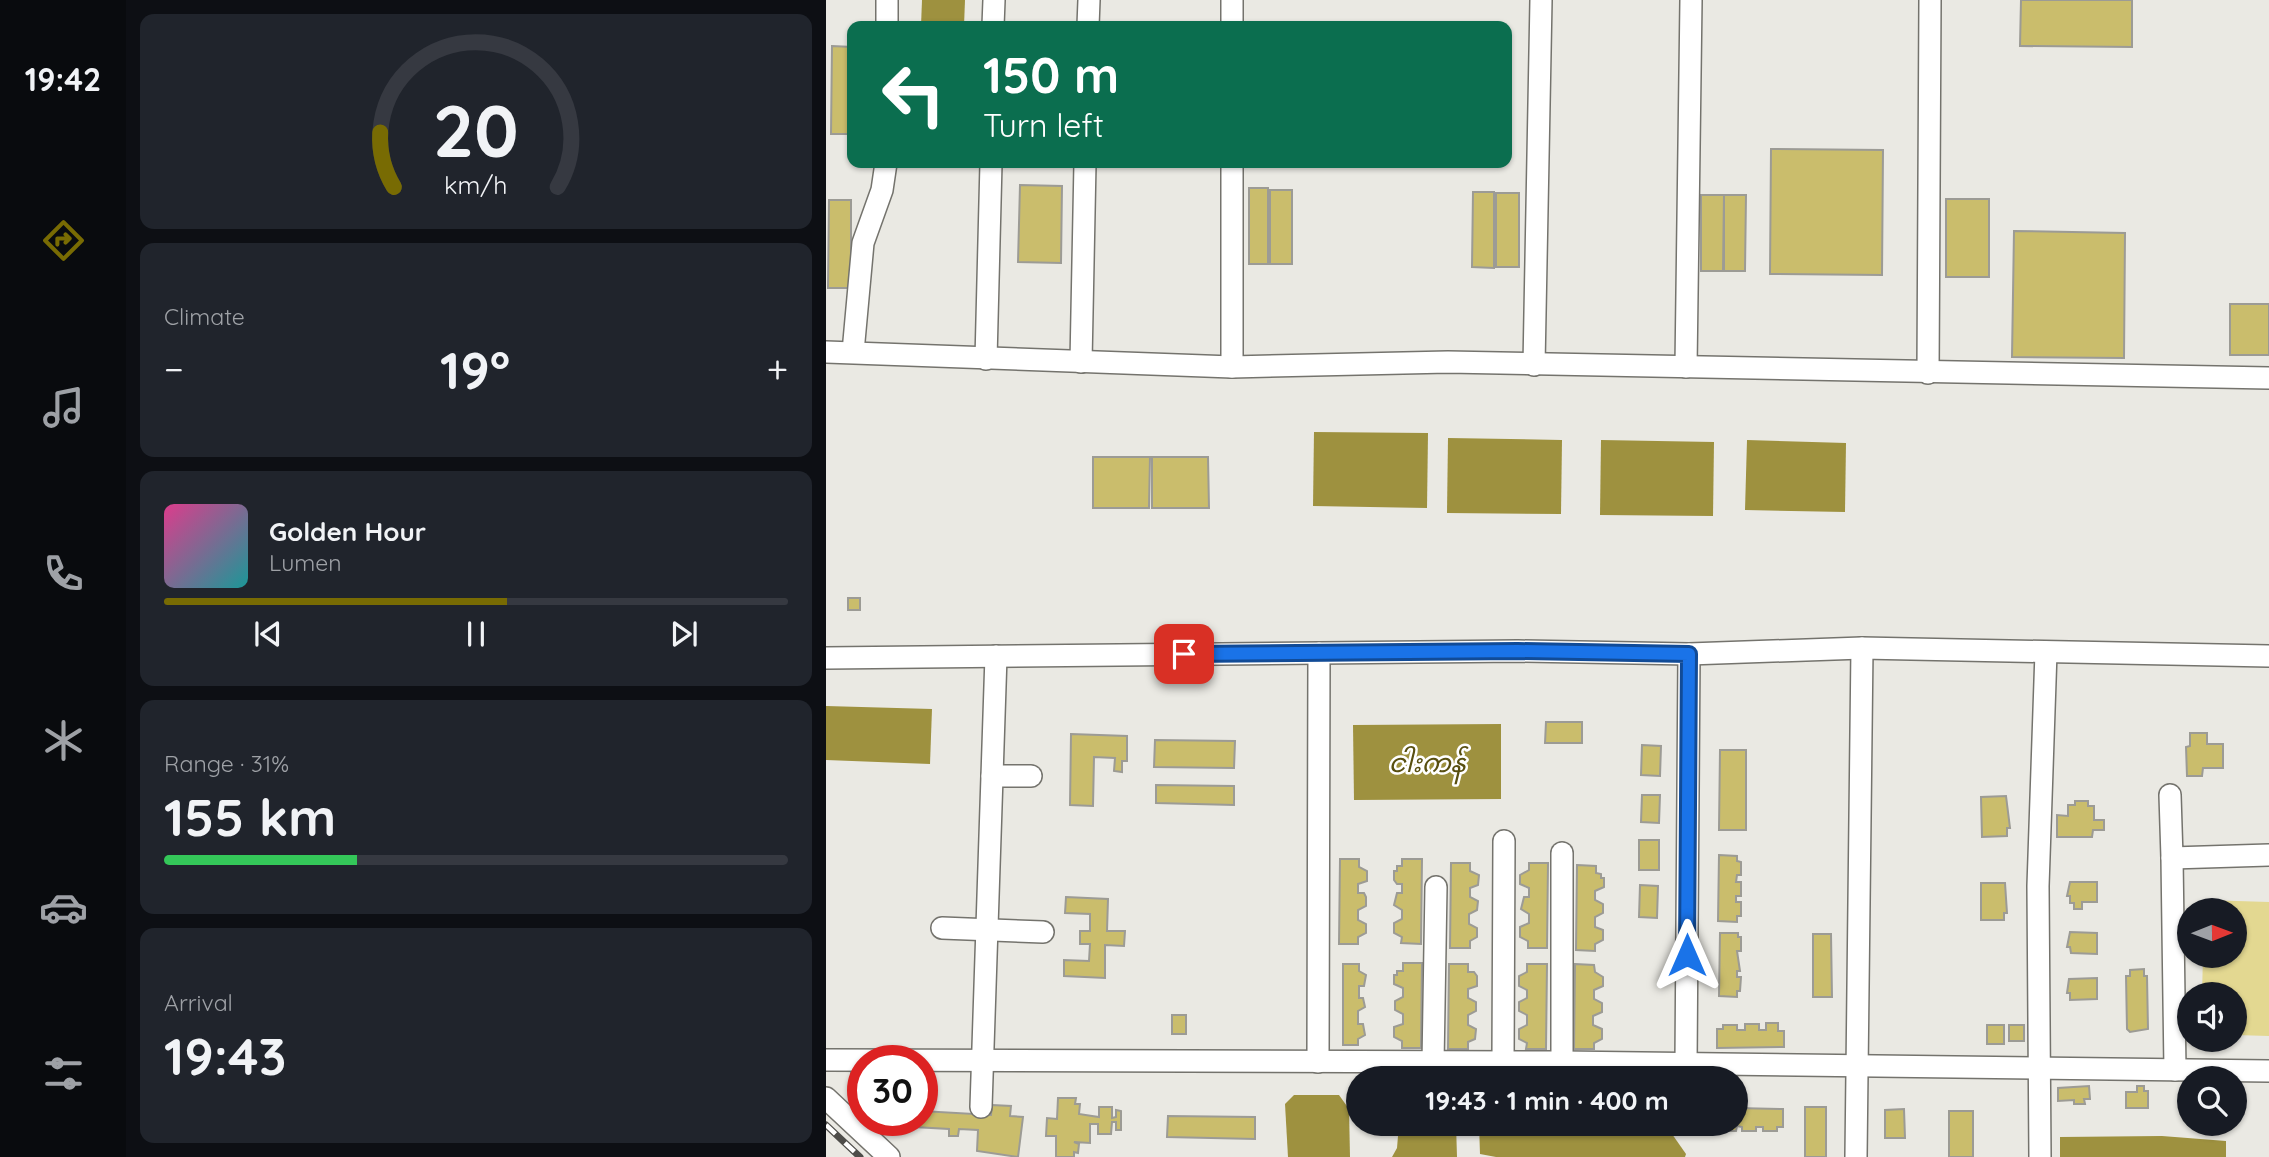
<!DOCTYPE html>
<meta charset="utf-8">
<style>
body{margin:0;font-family:Quicksand,"Noto Sans Myanmar",sans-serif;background:#20242c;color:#f1f3f6;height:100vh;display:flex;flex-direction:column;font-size:26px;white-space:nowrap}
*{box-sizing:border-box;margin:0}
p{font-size:23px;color:#9ea1a6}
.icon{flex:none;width:38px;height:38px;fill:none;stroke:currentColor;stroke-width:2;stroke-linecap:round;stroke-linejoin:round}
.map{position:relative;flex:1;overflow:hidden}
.panel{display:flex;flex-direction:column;gap:14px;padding:14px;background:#0d0f14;width:700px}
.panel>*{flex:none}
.hud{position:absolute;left:21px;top:21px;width:665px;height:147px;border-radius:14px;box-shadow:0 2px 5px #0004;background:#0b6e4f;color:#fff;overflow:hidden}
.needle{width:46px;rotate:89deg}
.controls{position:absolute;left:1351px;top:898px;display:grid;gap:14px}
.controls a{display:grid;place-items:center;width:70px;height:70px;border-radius:50%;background:#171b24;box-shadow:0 2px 5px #0004;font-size:35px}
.speed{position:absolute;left:21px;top:1045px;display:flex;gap:14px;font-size:35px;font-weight:700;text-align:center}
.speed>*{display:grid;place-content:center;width:91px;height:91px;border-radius:50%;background:#171b24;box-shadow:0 2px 5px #0004;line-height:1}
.speed .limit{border:10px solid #d22;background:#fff;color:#111}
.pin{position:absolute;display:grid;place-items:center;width:60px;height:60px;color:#fff;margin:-30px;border-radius:14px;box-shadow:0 4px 10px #0006}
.me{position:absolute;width:77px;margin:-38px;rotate:0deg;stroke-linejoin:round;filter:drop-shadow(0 0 5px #0008)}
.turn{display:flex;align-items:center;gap:24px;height:147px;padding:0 21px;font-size:32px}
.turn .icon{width:91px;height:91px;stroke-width:2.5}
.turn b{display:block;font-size:49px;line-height:60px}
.big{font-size:52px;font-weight:700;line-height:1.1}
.panel .widget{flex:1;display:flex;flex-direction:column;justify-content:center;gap:10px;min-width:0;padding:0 24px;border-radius:14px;background:#20242c}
.panel .dial{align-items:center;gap:0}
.dial svg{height:182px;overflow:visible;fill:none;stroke:#363941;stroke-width:7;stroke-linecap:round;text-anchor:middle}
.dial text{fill:#f1f3f6;stroke:none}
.song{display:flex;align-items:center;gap:21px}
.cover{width:84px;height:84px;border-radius:10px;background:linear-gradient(135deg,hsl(330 70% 55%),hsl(180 70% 35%))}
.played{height:7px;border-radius:4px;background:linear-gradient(90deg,#786b03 55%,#363941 55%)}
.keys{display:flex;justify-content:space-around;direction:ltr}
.heat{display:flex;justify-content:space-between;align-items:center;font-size:38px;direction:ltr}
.charge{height:10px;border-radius:5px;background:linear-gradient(90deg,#34c759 31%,#363941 0)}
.trip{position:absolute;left:520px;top:1066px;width:402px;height:70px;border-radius:35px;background:#171b24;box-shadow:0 2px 5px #0004;font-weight:700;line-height:70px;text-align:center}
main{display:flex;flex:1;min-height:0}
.tab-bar{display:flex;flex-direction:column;width:126px;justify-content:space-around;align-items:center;background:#090b0e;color:#9ea1a6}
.tab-bar .icon{width:49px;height:49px}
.tab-bar .active{color:#786b03}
.tab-bar b{font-size:32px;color:#f1f3f6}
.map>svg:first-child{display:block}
.green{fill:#e3d891}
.water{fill:#9e913f}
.building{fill:#cabd6c;stroke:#9c9b95;stroke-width:2}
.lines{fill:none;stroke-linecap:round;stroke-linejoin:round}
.minor-casing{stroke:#74736d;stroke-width:24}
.minor{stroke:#fff;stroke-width:21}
.rail-casing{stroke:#4e4d4a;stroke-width:7}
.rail{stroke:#fff;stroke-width:4.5;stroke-dasharray:13;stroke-linecap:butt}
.route-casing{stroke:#114b97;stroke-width:18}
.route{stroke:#1a73e8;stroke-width:12}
.labels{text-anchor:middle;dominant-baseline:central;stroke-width:5;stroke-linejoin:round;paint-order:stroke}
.water-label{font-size:26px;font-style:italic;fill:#584f10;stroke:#fff}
</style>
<main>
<nav class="tab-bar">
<b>19:42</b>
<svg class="icon active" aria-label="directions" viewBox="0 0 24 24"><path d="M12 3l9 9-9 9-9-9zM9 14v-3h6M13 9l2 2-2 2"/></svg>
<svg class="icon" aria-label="music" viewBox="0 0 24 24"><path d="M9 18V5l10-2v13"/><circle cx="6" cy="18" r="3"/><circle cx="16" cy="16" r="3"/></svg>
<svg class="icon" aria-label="phone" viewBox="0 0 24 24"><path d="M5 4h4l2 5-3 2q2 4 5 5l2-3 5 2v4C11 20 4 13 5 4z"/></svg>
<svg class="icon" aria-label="climate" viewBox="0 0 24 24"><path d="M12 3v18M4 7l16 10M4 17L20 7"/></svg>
<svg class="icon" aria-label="car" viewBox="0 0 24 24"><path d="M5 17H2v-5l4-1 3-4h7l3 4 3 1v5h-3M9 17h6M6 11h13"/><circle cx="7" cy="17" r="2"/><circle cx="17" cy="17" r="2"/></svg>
<svg class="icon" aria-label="filters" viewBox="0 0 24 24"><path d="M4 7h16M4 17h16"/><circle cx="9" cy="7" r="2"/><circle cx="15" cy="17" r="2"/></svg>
</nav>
<section class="panel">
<div class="widget dial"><svg viewBox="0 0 100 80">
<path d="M14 69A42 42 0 1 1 86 69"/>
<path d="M14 69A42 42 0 0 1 8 45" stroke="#786b03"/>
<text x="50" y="56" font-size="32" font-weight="700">20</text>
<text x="50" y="72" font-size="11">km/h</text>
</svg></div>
<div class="widget"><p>Climate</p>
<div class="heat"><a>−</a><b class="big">19°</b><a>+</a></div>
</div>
<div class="widget">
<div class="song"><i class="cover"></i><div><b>Golden Hour</b><p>Lumen</p></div></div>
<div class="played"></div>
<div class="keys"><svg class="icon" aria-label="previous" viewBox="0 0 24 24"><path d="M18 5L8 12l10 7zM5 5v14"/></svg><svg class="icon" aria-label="pause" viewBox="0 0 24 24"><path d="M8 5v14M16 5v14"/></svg><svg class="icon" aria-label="next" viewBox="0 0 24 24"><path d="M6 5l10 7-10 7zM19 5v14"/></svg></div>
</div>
<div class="widget"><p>Range · 31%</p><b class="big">155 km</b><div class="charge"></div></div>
<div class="widget"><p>Arrival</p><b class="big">19:43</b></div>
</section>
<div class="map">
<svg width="1443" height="1157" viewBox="0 0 1443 1157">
<rect width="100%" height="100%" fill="#eae9e3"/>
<polygon class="green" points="1378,900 1443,902 1443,1036 1409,1035 1409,994 1376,994 1377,956 1409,956 1409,910 1377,910"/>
<g class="water">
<polygon points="96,0 139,0 138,26 95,26"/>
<polygon points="488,432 602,433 601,508 487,506"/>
<polygon points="622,438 736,440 735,514 621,513"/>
<polygon points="775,440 888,442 887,516 774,515"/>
<polygon points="921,440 1020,443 1019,512 919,510"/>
<polygon points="0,706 106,709 104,764 0,760"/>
<polygon points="675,724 675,799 528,800 527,725"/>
<polygon points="468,1095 513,1095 523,1109 524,1157 462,1157 459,1104"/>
<polygon points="573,1124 630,1124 631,1157 566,1157 571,1148"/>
<polygon points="653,1124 839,1124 860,1154 859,1157 670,1157 654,1154"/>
<polygon points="1336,1136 1400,1141 1400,1157 1234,1157 1234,1137"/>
</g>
<g class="building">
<polygon points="1195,0 1306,0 1306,47 1194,46"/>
<polygon points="6,46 26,47 26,134 5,134"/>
<polygon points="945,149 1057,150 1056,275 944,274"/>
<polygon points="194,185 236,186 235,263 192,262"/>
<rect x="423" y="188" width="19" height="76"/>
<rect x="444" y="190" width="22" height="74"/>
<polygon points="647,192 668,192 668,268 646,267"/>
<rect x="670" y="193" width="23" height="74"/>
<polygon points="875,195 898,195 897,271 875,271"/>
<polygon points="898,195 920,195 919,271 898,271"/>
<rect x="1120" y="199" width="43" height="78"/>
<polygon points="3,200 25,200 25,288 2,288"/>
<polygon points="1188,231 1299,233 1298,358 1186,357"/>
<rect x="1404" y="304" width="39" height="51"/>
<polygon points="267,457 324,457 323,508 267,508"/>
<polygon points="326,457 382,457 383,508 326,508"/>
<rect x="22" y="598" width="12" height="12"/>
<polygon points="720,722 756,722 756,743 719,743"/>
<polygon points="1364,733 1381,733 1381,744 1397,744 1397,768 1377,768 1376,776 1361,776 1360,747 1364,746"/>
<polygon points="245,734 301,736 301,761 296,761 296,772 288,771 289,758 268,757 267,806 244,805"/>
<polygon points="329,740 409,741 408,768 328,767"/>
<polygon points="816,745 835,746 834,776 815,775"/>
<polygon points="894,750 920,750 920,830 893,830"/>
<polygon points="330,785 408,786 408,805 330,803"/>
<polygon points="816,795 834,795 833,823 815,822"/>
<polygon points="1180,796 1184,828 1181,828 1181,836 1156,837 1155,797"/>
<polygon points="1249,801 1262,801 1262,806 1268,806 1268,820 1278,820 1278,830 1267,830 1266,837 1231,837 1231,815 1242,816 1242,805 1249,805"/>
<rect x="813" y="840" width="20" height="30"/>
<polygon points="893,855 911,856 911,861 915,862 915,875 911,875 910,882 915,882 915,896 910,896 910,902 915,902 915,916 911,916 911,922 892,921"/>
<polygon points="514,859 533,859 533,867 541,871 541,881 532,884 532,893 538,893 540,897 540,906 532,910 532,920 540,924 540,933 532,937 532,944 513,944"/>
<polygon points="576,859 596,859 595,944 575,943 576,937 568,933 568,923 576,919 576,910 568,905 571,893 576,893 576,884 571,884 568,880 568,871 571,871 571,866 576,866"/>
<polygon points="625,863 644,863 644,871 653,875 652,885 644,888 644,897 652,901 651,910 643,914 643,924 651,928 651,937 644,941 644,948 624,948"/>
<polygon points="703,863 722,863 721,948 702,948 702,941 694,937 694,927 703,923 703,914 695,909 698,897 703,897 703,888 694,884 694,875 703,870"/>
<polygon points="751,865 770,866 770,873 775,874 775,878 778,878 778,887 769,891 769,900 777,904 777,913 769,917 769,927 777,930 777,940 769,944 769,951 750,950"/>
<polygon points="1244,882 1271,882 1271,902 1256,902 1256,909 1248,909 1248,903 1244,903 1244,896 1241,896"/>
<polygon points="1155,883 1179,883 1181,913 1178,913 1178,920 1155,920"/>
<polygon points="814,885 832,886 831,918 813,917"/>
<polygon points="240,897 282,899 281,931 299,931 298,946 279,945 279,978 238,976 238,960 263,961 264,944 254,944 254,931 264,931 264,914 239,913"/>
<polygon points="1244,932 1271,933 1271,954 1245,953 1244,947 1241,947"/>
<polygon points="894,933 912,933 912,937 915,937 915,951 911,951 914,971 911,971 911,977 915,977 914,991 911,991 911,997 893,996"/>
<polygon points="987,934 1005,934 1006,997 987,997"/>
<polygon points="577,963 596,963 595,1048 576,1048 576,1041 568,1037 568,1027 577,1024 577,1014 569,1010 569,1001 577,997 577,988 568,984 568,975 571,975 571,971 577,971"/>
<polygon points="517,964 533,964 533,971 540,975 538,986 533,986 533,998 537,998 539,1007 532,1011 532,1024 537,1024 539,1035 532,1039 532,1045 517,1045"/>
<polygon points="623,964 642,964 642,972 648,972 651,976 651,986 642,989 642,998 650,1002 650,1011 642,1015 642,1025 650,1029 649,1039 642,1042 642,1049 622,1049"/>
<polygon points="701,964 721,964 720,1049 700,1049 701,1043 693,1039 693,1029 701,1025 701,1015 693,1011 693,1002 701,998 701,990 693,986 693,976 701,972"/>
<polygon points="749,964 768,965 769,972 777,977 777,986 768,990 768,999 776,1003 776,1012 767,1016 767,1025 776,1029 776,1039 768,1043 768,1049 748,1049"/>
<polygon points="1318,969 1318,976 1321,976 1322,1029 1304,1032 1301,1029 1300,976 1304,976 1304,970"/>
<polygon points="1271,978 1271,999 1244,1000 1244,993 1241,993 1243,979"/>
<rect x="346" y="1015" width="14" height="19"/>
<polygon points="940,1023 952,1023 952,1031 958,1031 958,1047 891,1048 891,1029 897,1029 897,1025 911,1025 911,1030 919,1030 919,1024 933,1024 933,1030 940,1030"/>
<rect x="1161" y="1025" width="17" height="19"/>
<rect x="1183" y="1025" width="15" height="16"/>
<polygon points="35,1072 35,1086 25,1087 25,1073"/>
<polygon points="1263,1086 1264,1099 1258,1099 1259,1104 1248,1104 1248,1100 1232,1101 1232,1088"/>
<polygon points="1311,1086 1318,1086 1318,1091 1322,1091 1322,1108 1300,1108 1300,1092 1311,1092"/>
<polygon points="232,1098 250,1098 249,1104 254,1104 253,1114 266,1116 273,1117 273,1107 286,1107 286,1118 290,1117 290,1110 295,1111 295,1130 290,1130 290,1122 286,1122 285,1134 272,1134 272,1124 264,1124 264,1143 248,1142 253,1144 252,1153 248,1152 248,1157 230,1157 230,1136 220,1136 221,1118 231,1119"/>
<polygon points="166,1105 185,1106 184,1116 197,1117 192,1157 151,1151 152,1130 133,1129 132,1136 123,1136 123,1129 88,1127 89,1120 96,1120 96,1111 165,1115"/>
<rect x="979" y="1107" width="21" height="50"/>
<polygon points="910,1108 957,1109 957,1127 951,1127 951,1131 937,1131 937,1127 930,1127 930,1131 916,1131 916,1127 911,1126 910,1131 897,1131 897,1127 891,1127 891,1124 910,1124"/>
<polygon points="1078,1109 1079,1138 1059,1138 1059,1110"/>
<rect x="1123" y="1111" width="24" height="46"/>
<polygon points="342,1116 429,1117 429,1139 341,1137"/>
</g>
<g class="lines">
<g class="minor-casing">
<g id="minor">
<polyline points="61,26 61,0"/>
<polyline points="167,26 168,0"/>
<polyline points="262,26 263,0"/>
<polyline points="406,26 406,0"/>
<polyline points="0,352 406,367 622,362 1443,378"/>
<polyline points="27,352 37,243 56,190 60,163"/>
<polyline points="160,359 165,163"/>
<polyline points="255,362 259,163"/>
<polyline points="708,365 715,0"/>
<polyline points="406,367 406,163"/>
<polyline points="860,367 865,0"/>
<polyline points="1102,373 1104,0"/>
<polyline points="0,658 692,651 863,654 1036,648 1443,656"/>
<polyline points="166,776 205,776"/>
<polyline points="1344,795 1346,858 1443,855"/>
<polyline points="1346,858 1349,1070"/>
<polyline points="116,928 217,932"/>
<polyline points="0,1060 736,1062 1443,1071"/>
<polyline points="492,1062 493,653"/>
<polyline points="677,1062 678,841"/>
<polyline points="736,1062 736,853"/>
<polyline points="607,1063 610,887"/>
<polyline points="860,1064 863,654"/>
<polyline points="0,1098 63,1157"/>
<polyline points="155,1107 170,656"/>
<polyline points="1030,1157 1036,648"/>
<polyline points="1214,1157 1212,886 1220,652"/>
</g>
</g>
<use href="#minor" class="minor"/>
<g class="rail-casing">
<polyline id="rail" points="0,1125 34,1157"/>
</g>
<use href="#rail" class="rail"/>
</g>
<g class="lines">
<g class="route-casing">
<polyline id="route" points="358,654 692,651 863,654 861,955"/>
</g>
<use href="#route" class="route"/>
</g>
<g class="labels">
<g class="water-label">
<text x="601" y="762">ငါးကန်</text>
</g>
</g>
</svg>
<div class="controls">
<a><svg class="needle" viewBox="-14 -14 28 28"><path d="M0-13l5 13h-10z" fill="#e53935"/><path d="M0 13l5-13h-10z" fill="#9ea1a6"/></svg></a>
<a><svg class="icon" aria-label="sound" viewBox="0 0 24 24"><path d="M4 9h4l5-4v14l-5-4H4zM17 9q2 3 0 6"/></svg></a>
<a><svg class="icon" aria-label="search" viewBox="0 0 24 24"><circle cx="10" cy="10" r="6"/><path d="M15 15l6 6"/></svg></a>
</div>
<div class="speed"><div class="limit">30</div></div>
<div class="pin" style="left:358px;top:654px;background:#d93025"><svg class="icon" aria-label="arrive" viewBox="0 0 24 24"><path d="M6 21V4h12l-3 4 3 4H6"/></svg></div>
<svg class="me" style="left:861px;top:955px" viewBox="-20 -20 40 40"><path d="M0-17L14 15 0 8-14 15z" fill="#1a73e8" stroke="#fff" stroke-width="4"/></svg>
<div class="trip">19:43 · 1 min · 400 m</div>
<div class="hud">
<div class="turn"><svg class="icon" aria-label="left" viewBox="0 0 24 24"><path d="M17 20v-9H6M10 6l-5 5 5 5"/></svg><div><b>150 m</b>Turn left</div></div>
</div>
</div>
</main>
